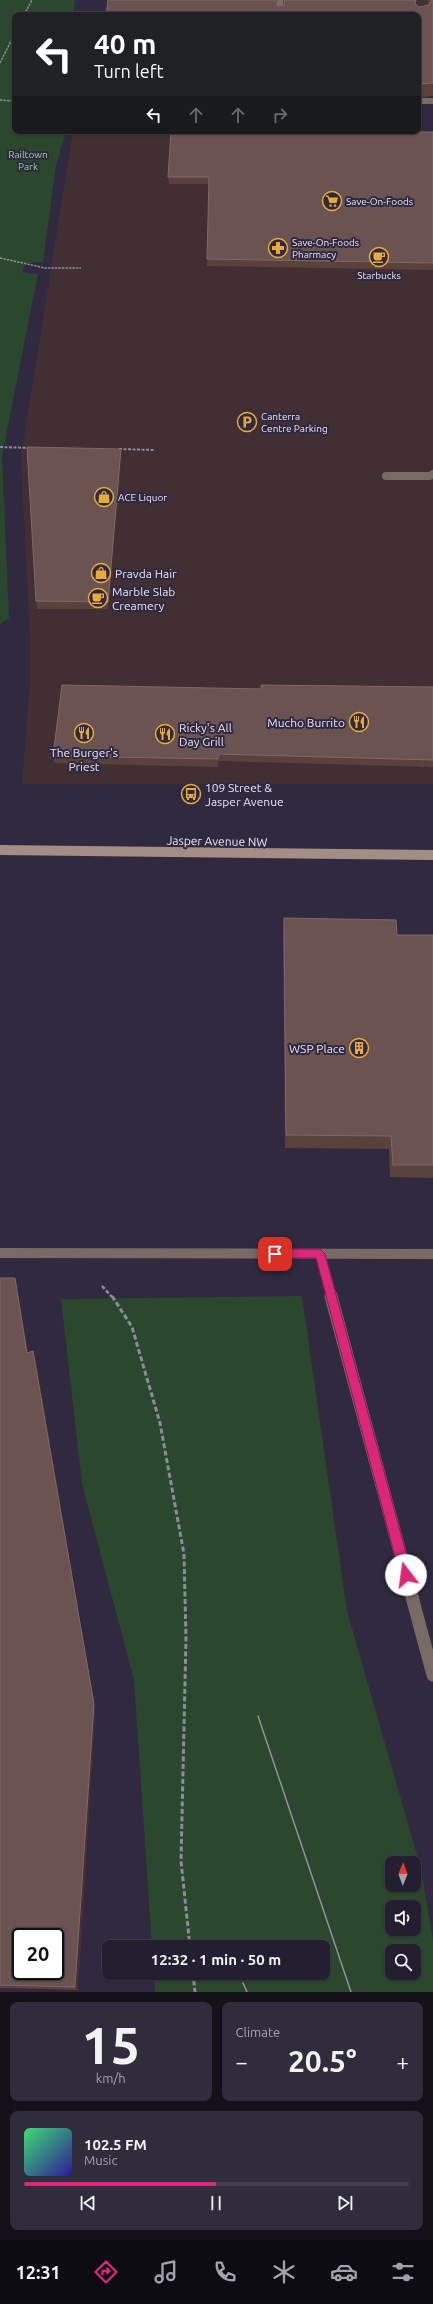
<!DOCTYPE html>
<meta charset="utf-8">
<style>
body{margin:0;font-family:Ubuntu,sans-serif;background:#302c3c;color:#f1f3f6;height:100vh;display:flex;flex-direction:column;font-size:15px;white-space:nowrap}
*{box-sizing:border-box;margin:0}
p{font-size:13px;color:#a3a2ab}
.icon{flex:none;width:22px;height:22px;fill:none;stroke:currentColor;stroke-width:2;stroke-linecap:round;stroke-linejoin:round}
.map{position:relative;height:1992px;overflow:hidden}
.side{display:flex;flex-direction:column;gap:10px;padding:10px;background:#14111a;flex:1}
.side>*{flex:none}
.guide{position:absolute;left:12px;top:12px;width:409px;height:122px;border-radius:8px;box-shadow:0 1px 3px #0004,0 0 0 1px #413d4c;background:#202124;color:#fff;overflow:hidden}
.needle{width:26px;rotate:1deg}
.tools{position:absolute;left:385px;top:1856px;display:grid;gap:8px}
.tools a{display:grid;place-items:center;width:36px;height:36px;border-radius:8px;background:#241f30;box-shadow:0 1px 3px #0004,0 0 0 1px #413d4c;font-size:20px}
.speed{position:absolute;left:12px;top:1928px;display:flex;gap:8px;font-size:20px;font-weight:700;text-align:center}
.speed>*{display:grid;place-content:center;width:52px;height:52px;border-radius:50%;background:#241f30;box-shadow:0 1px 3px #0004,0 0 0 1px #413d4c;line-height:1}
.speed .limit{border:2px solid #111;border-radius:6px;background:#fff;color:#111}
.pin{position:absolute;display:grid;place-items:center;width:34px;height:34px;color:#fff;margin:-17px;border-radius:8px;box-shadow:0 2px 6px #0006}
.me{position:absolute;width:44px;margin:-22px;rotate:345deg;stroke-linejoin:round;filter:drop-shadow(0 0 3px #0008)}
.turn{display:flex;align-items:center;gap:14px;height:84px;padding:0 16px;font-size:18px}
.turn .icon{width:52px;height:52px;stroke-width:2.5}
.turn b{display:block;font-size:28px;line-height:34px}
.lanes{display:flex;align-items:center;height:38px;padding:0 16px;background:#0003;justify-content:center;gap:20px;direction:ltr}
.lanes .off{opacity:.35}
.big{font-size:30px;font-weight:600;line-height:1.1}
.side .card{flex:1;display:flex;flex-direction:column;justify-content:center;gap:6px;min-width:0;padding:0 14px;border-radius:8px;background:#302c3c}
.side .dial{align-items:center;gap:0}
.dial b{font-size:52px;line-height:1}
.song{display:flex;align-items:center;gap:12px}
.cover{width:48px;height:48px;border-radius:6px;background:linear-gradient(135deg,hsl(140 70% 55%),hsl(250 70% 35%))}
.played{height:4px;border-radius:2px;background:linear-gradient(90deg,#db2777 50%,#413d4c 50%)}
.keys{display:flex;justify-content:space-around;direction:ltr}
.heat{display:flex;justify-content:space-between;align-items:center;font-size:22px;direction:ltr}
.side .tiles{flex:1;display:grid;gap:10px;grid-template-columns:1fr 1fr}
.card:last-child{grid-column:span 2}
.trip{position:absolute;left:102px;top:1940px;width:228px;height:40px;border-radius:8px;background:#241f30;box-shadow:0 1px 3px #0004,0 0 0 1px #413d4c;font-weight:600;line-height:40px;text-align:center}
.dock{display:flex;height:64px;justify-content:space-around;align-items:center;background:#0e0c13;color:#a3a2ab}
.dock .icon{width:28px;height:28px}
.dock .on{color:#db2777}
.dock b{font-size:18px;color:#f1f3f6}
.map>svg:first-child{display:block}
.commercial{fill:#422f34}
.green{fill:#2b472d;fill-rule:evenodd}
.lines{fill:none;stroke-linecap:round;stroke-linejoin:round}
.path-far3{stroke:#8f899c;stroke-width:1.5;stroke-dasharray:2.5 1;stroke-linecap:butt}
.path-far2{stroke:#8f899c;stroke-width:2;stroke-dasharray:3 1.5;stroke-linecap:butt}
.path-far1{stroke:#8f899c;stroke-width:2.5;stroke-dasharray:4 2;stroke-linecap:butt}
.path{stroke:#8f899c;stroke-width:3;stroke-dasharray:5 2.5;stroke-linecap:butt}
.lane-far3{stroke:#786b66;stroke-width:6}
.lane-far2{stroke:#786b66;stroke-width:8}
.lane-far1{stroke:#786b66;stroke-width:10}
.lane{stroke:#786b66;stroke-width:13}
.street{stroke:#786b66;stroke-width:6}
.secondary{stroke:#a38e85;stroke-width:10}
.tram{stroke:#958fa2;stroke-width:1.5}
.wall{fill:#5b413c}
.shaded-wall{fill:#433035}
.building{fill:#6a5350;stroke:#7e6a69;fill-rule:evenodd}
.route{fill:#db2777;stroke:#8e194d}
.labels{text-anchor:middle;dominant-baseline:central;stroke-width:4;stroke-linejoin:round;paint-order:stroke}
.far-park-label{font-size:10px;fill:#8dda93;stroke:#302940}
.far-poi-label{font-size:10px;fill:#e9e5f4;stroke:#302940;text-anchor:start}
.poi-label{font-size:12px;fill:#e9e5f4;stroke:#302940;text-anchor:start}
.street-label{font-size:12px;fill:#e9e5f4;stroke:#302940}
</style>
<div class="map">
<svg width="433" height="1992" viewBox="0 0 433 1992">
<rect width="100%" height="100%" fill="#302940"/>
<polygon class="commercial" points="73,131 433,133 433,784 22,784 30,681 30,636 21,457"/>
<g class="green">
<polygon points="0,0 75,0 73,15 15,15 15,131 66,131 56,165 43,262 26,263 22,272 38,274 2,456 9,618 0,625"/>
<path d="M302 1296 347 1611 421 1869 433 1939V1992H155L154 1973H323V1947H152L134 1680 82 1484 61 1299ZM392 1863H414V1885H392ZM392 1907H414V1929H392ZM392 1951H414V1973H392Z"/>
</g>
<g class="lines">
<g class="path-far3">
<polyline points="24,15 32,0"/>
<polyline points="0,63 15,33"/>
<polyline points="0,100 15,101"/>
<polyline points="0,258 45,268 81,268"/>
</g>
<g class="path-far2">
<polyline points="0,447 30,448"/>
<polyline points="119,449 155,450"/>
</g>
<polyline class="path-far1" points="102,1286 112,1297"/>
<g class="path">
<polyline points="112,1296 132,1327 160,1423 184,1554 186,1638 181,1861 190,1947"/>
<polyline points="193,1973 195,1992"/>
</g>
<polyline class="lane-far3" points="280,0 280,15"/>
<polyline class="lane-far2" points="386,476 430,476 433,474"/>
<g class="lane-far1">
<polyline points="0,1253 433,1254"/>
<polyline points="320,1254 332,1297"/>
</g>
<polyline class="lane" points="331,1296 433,1675"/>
<polyline class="street" points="418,101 433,101"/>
<polyline class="secondary" points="0,850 433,855"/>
<g class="tram">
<polyline points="258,1716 351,1992"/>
<polyline points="243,1983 247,1992"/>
</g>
</g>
<g class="wall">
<polygon points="108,0 276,2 278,6 284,5 284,0 433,0 433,96 422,97 421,106 418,108 418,15"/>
<polygon points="433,132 433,270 207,266 209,184 169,184 168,177"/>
<polygon points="121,449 122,456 108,609 37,609 36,601"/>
<polygon points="433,687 433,767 218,761 218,767 54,763 53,756 261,689"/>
<polygon points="284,918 397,935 433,935 433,1178 390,1177 389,1149 285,1148 283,932"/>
<polygon points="0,1278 15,1278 17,1289 28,1353 33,1351 36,1362 95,1710 78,1990 0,1988"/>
</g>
<g class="shaded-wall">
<polygon points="416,0 428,0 428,6 424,10 415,4"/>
<polygon points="422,92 421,106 418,108 418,95"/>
<polygon points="121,449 122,456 108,609 108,602"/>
<polygon points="15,1278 17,1289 30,1364 27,1353"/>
<polygon points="33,1351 36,1362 95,1710 78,1990 75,1987"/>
</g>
<g class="building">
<polygon points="108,0 276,0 276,2 278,6 284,5 284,0 416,0 415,4 419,7 429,5 432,0 433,0 433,83 418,84 418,15 106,15"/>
<polygon points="418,91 422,92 418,95"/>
<polygon points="171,131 433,132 433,263 207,259 209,177 168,177"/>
<polygon points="27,447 121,449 108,602 36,601"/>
<polygon points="62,685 261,689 261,685 433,687 433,760 218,754 218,759 53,756"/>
<polygon points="284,918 396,920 397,935 433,935 433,1165 393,1165 391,1136 286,1135"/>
<path d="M0 1278H15L27 1353 33 1351 94 1704 75 1987 0 1985ZM21 1937H55V1971H21Z"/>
</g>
<polygon class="route" points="275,1249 320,1249 325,1254 412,1575 410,1579 406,1580 402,1579 400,1575 316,1258 275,1258 270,1254"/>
<defs>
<g id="supermarket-ring" transform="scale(1)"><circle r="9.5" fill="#302940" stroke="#e8ab37" stroke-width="1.5"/><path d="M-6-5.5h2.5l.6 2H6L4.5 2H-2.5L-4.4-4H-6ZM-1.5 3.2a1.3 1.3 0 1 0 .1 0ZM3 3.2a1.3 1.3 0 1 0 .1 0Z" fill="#e8ab37"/></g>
<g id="pharmacy-ring" transform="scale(1)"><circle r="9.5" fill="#302940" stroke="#e8ab37" stroke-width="1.5"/><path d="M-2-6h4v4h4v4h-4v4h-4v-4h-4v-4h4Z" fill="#e8ab37"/></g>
<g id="cafe-ring" transform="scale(1)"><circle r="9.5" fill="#302940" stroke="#e8ab37" stroke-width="1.5"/><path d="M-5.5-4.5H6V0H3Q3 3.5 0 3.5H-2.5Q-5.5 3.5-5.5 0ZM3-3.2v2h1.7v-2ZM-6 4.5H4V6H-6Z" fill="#e8ab37"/></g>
<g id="parking-ring" transform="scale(1)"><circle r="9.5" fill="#302940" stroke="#e8ab37" stroke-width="1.5"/><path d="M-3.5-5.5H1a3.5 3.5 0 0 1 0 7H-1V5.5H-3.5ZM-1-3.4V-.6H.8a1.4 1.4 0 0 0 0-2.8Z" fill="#e8ab37"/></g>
<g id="shop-ring" transform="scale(1)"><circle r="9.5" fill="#302940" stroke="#e8ab37" stroke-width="1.5"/><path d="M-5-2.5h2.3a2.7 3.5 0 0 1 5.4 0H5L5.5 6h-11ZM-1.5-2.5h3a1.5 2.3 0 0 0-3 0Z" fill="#e8ab37"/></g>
<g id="restaurant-ring" transform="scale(1)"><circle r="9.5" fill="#302940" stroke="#e8ab37" stroke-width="1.5"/><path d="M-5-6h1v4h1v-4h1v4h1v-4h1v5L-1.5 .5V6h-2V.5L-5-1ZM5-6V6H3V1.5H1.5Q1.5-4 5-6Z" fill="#e8ab37"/></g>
<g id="bus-ring" transform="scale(1)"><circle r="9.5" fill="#302940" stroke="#e8ab37" stroke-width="1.5"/><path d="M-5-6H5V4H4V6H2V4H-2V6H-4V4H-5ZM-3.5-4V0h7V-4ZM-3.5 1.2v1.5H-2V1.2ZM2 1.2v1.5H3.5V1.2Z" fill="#e8ab37"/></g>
<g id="building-ring" transform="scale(1)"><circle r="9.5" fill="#302940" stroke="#e8ab37" stroke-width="1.5"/><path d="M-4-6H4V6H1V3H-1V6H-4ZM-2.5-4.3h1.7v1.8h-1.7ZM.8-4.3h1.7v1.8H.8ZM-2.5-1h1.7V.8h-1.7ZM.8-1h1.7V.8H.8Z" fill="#e8ab37"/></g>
</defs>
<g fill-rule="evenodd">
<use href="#supermarket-ring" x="332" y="201"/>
<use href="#pharmacy-ring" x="278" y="248"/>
<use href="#cafe-ring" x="379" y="257"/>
<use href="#parking-ring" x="247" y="422"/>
<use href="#shop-ring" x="104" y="497"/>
<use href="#shop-ring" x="101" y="573"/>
<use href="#cafe-ring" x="98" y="598"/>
<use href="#restaurant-ring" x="359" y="722"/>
<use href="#restaurant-ring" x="84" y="733"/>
<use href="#restaurant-ring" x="165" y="734"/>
<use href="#bus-ring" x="191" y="794"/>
<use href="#building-ring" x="359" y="1048"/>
</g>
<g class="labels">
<g class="far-park-label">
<text x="28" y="154">Railtown<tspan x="28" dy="12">Park</tspan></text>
</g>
<g class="far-poi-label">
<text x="346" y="201">Save-On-Foods</text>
<text x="292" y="242">Save-On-Foods<tspan x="292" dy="12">Pharmacy</tspan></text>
<text x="379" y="275" text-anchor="middle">Starbucks</text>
<text x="261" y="416">Canterra<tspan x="261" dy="12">Centre Parking</tspan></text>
<text x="118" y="497">ACE Liquor</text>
</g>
<g class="poi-label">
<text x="115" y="573">Pravda Hair</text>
<text x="112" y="591">Marble Slab<tspan x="112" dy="14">Creamery</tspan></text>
<text x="345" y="722" text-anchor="end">Mucho Burrito</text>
<text x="179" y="727">Ricky's All<tspan x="179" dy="14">Day Grill</tspan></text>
<text x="84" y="752" text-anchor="middle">The Burger's<tspan x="84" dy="14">Priest</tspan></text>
<text x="205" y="787">109 Street &amp;<tspan x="205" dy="14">Jasper Avenue</tspan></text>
<text x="345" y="1048" text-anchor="end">WSP Place</text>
</g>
<g class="street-label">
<text transform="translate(217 841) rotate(1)">Jasper Avenue NW</text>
</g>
</g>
</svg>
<div class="tools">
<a><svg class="needle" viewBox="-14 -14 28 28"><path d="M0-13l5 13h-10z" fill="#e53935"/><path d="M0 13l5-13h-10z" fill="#a3a2ab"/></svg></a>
<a><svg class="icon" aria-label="sound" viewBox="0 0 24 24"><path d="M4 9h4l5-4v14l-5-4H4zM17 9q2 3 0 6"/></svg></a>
<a><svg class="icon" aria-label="search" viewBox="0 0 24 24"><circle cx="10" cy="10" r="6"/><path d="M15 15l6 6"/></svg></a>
</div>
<div class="speed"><div class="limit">20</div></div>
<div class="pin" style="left:275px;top:1254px;background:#d93025"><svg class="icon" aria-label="arrive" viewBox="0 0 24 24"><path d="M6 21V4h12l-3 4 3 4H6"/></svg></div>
<svg class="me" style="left:406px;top:1575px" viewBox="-20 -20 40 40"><circle r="19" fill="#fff"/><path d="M0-13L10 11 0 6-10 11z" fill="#db2777"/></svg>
<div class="trip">12:32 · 1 min · 50 m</div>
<div class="guide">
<div class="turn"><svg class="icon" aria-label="left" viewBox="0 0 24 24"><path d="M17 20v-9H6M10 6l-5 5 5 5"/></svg><div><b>40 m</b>Turn left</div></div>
<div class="lanes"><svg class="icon" aria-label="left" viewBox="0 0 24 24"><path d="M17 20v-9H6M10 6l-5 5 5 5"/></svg><svg class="icon off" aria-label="ahead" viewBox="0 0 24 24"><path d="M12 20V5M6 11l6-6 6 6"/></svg><svg class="icon off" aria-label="ahead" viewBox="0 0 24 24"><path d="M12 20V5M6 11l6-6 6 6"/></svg><svg class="icon off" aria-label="right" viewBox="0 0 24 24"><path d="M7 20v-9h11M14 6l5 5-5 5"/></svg></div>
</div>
</div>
<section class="side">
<div class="tiles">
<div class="card dial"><b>15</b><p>km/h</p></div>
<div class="card"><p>Climate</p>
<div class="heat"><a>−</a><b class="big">20.5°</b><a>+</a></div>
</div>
<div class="card">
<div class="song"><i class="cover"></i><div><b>102.5 FM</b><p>Music</p></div></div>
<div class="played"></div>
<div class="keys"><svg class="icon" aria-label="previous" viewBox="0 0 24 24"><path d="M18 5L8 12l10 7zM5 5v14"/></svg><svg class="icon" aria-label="pause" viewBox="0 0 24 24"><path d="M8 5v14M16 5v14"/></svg><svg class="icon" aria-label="next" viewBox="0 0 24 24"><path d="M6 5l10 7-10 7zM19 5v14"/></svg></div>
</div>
</div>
</section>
<nav class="dock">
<b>12:31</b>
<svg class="icon on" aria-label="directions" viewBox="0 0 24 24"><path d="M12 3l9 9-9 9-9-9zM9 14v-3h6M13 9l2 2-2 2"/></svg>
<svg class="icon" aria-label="music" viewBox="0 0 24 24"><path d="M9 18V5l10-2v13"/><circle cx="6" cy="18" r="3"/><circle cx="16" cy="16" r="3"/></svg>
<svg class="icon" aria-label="phone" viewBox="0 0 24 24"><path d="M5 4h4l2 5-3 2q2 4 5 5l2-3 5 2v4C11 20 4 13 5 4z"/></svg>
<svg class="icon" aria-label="climate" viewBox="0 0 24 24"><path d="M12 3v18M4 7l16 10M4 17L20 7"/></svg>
<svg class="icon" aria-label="car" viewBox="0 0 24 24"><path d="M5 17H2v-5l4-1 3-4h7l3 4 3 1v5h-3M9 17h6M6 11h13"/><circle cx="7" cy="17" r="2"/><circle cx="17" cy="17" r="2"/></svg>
<svg class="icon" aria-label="filters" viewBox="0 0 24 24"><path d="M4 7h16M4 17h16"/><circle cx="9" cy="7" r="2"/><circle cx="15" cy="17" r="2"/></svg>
</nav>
